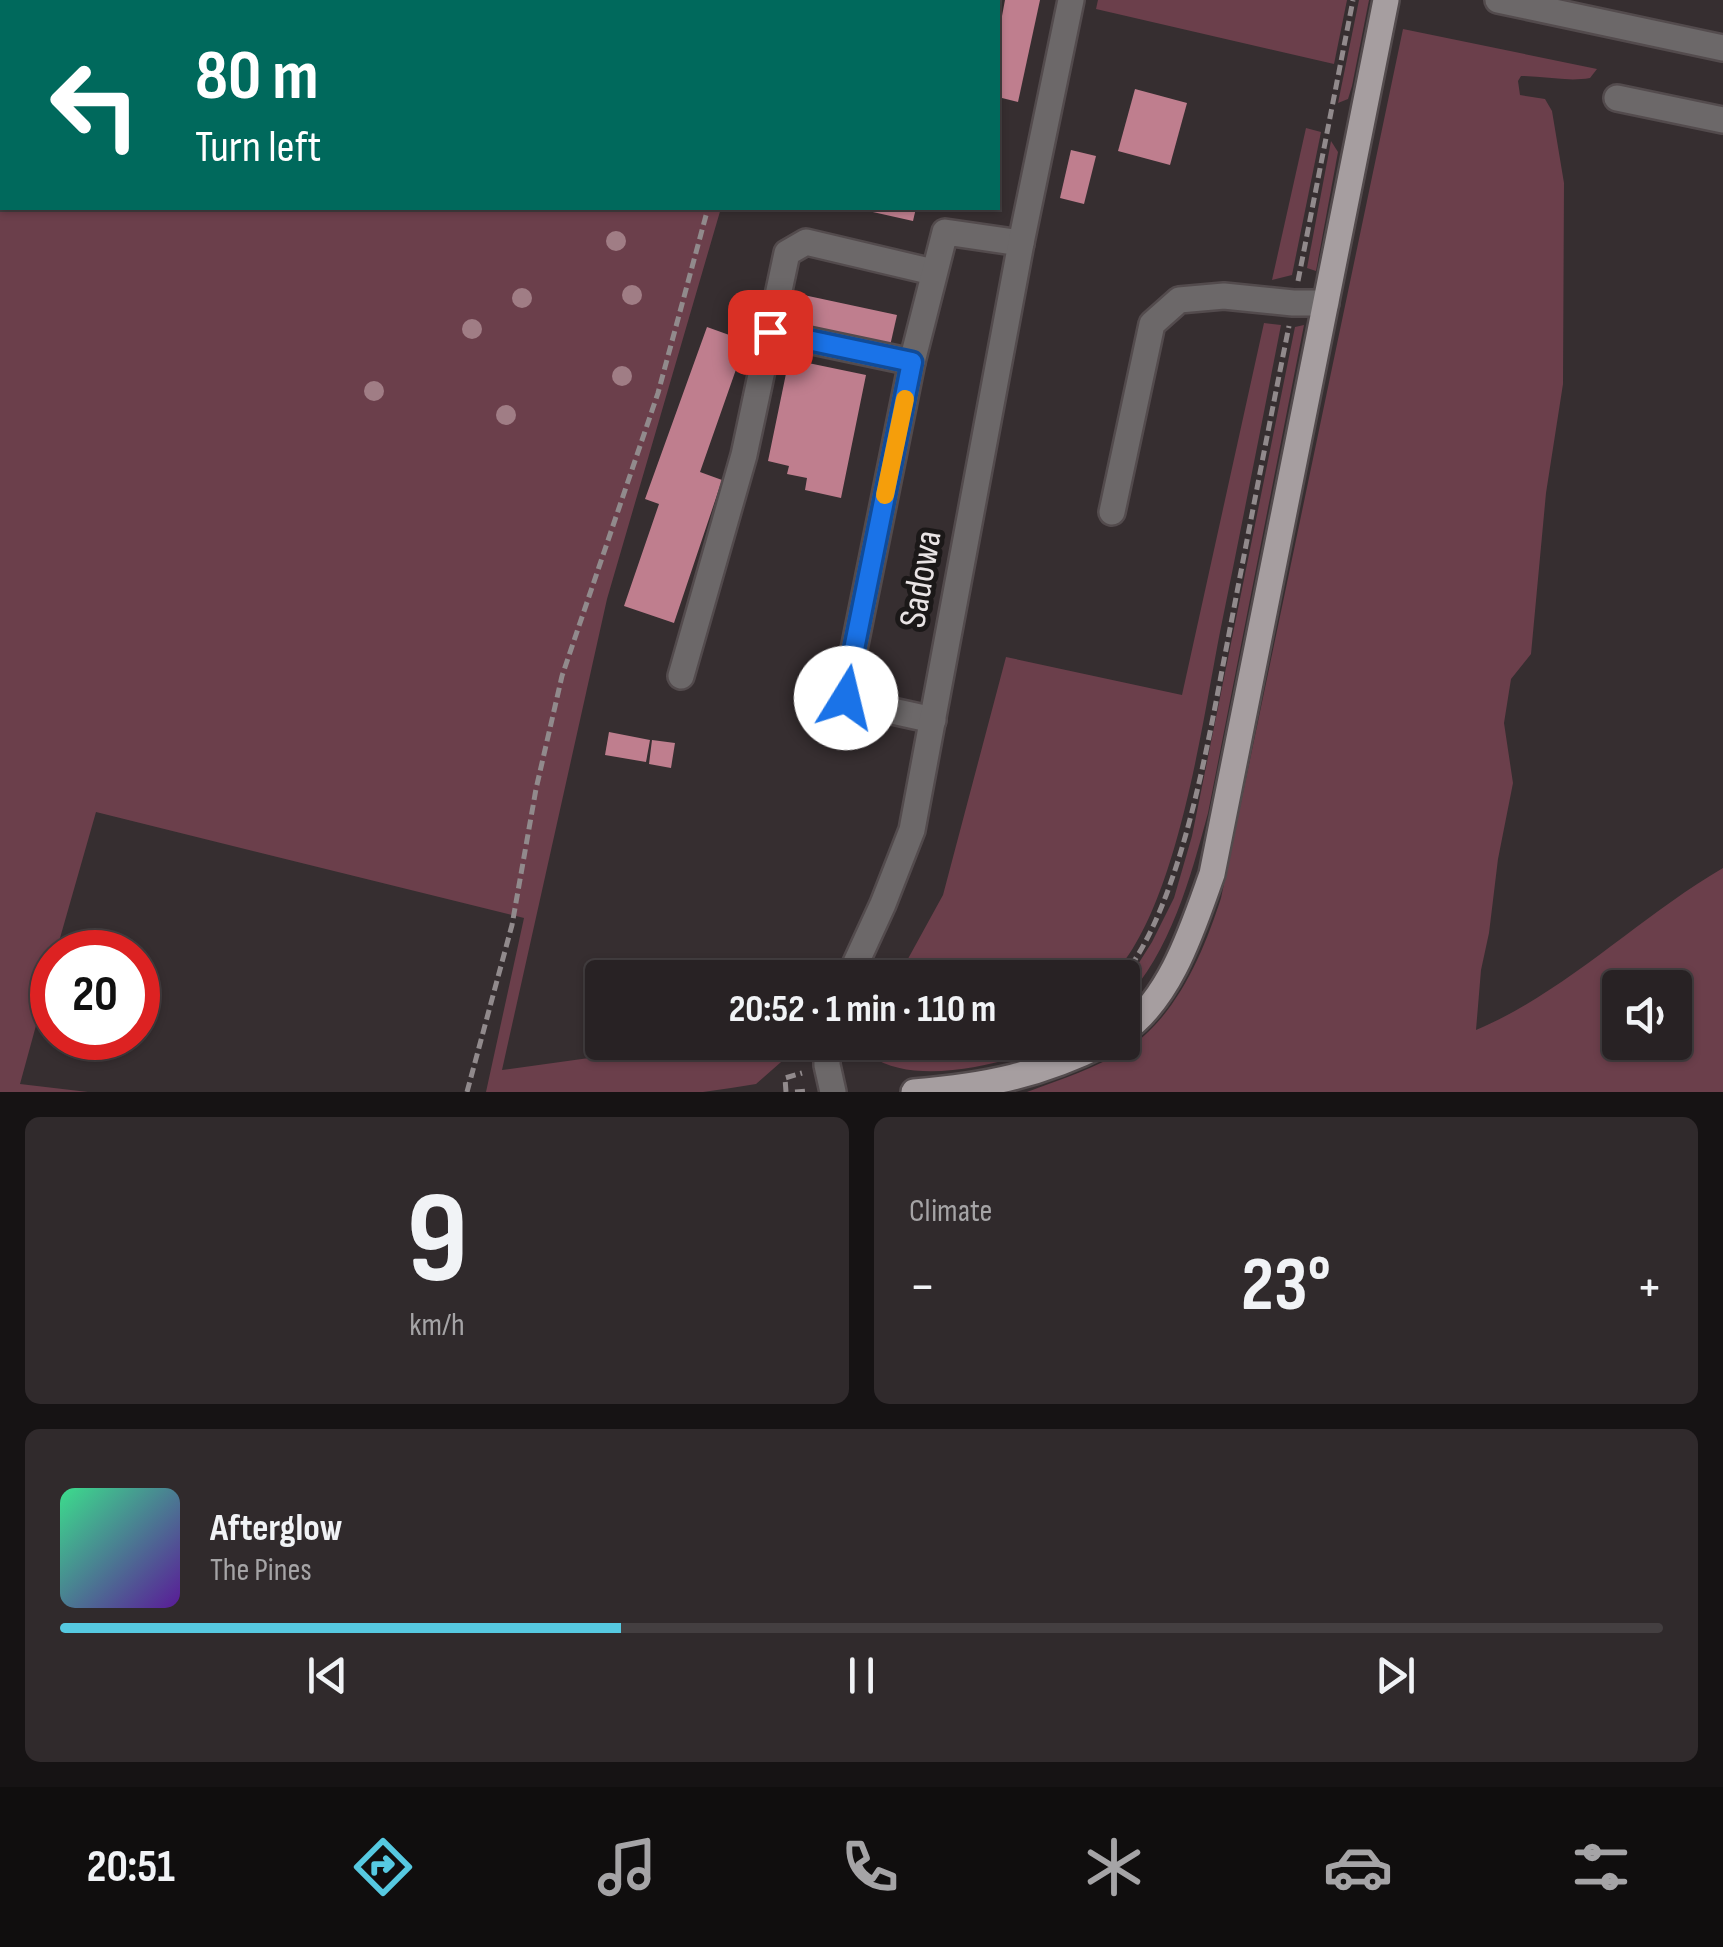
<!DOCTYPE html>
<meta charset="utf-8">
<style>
body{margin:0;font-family:"Sofia Sans Condensed",sans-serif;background:#302a2c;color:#f1f3f6;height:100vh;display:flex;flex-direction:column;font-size:38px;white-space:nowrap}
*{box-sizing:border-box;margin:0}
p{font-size:32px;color:#a5a4a6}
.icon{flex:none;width:55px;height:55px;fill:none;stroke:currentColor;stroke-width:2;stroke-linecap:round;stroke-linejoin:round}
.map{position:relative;height:1092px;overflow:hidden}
.side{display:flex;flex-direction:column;gap:25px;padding:25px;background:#161314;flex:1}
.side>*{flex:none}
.guide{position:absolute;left:0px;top:0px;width:1000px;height:210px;box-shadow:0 2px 8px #0004,0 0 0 2px #443f41;background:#00695c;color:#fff;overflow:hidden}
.buttons{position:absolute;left:1602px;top:970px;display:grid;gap:20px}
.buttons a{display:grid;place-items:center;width:90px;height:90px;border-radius:10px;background:#282224;box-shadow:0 2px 8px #0004,0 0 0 2px #443f41;font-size:50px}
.speed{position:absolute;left:30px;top:930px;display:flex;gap:20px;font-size:50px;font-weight:700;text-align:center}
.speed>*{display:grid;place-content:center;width:130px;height:130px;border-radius:50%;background:#282224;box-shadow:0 2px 8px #0004,0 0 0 2px #443f41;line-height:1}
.speed .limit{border:15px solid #d22;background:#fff;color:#111}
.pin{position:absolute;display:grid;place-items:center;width:85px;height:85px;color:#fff;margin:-42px;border-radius:20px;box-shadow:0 5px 15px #0006}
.me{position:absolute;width:110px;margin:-55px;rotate:9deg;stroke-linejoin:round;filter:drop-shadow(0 0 8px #0008)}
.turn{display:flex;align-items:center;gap:35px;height:210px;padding:0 30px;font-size:45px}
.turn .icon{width:130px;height:130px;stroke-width:2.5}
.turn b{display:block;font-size:70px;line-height:85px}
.big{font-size:75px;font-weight:700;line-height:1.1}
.side .card{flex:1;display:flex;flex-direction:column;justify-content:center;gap:15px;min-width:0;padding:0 35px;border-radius:15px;background:#302a2c}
.side .dial{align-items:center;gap:0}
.dial b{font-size:130px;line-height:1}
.song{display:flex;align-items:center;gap:30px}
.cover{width:120px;height:120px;border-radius:15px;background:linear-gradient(135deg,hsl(150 70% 55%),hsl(270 70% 35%))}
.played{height:10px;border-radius:5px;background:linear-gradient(90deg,#56c9e1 35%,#443f41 35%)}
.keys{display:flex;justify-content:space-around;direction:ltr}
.heat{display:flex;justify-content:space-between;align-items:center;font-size:55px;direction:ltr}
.side .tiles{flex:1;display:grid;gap:25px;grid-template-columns:1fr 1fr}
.card:last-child{grid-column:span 2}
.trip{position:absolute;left:585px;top:960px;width:555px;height:100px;border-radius:10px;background:#282224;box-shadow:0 2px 8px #0004,0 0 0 2px #443f41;font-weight:700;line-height:100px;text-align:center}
.dock{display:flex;height:160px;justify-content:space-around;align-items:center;background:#100e0e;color:#a5a4a6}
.dock .icon{width:70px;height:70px}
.dock .selected{color:#56c9e1}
.dock b{font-size:45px;color:#f1f3f6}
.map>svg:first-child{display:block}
.green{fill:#6b3f4b;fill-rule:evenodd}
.building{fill:#bf7e8e}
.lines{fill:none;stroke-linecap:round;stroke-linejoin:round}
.minor-casing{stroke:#534b4d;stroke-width:30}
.major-casing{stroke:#534b4d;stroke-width:30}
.path{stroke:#918a8c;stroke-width:5;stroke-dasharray:10 5;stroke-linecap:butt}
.minor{stroke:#6c6869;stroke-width:25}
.major{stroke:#a69ea0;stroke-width:25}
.tree{fill:#a07d85}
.route-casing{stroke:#114b97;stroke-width:25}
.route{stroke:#1a73e8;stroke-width:18}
.slow{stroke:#f59e0b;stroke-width:18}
.labels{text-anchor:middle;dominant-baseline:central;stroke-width:10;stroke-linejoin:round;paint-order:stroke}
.street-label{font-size:38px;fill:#e9e4e5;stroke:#1b1818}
</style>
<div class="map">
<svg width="1723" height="1092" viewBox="0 0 1723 1092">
<rect width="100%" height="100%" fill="#362e30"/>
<g class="green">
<polygon points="0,0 769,0 2,2 2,208 721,208 607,599 502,1070 697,1043 806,1043 803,1048 789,1055 756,1084 731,1088 703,1092 486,1092 524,918 96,812 56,952 52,952 52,967 20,1084 88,1092 0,1092"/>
<polygon points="1098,0 1347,0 1334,64 1096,9"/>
<polygon points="1359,0 1369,0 1352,86 1348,99 1338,103"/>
<path d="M1403 29 1597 69 1590 78C1567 82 1545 76 1521 76L1518 81 1520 95 1545 99 1552 111 1564 183 1563 384 1546 493 1531 654 1511 679 1504 723 1513 783 1498 859 1489 933 1481 970 1476 1030C1566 992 1639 917 1723 868V1092H1027C1061 1079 1097 1068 1128 1048 1177 1016 1204 951 1221 898ZM1620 988H1675V1042H1620Z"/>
<polygon points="1306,128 1321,132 1292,275 1272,280"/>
<polygon points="1331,141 1338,152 1316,271 1307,268"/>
<path d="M1264 323 1281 325C1261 427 1241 529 1220 632 1202 724 1177 910 1111 977H898L943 895 1006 657 1182 695Z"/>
<path d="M1304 325 1208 813C1190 880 1171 950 1123 1003V988L1152 942 1174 898 1192 836 1295 327Z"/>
<path d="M1029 1042 1062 1043C1008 1061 921 1089 870 1056L876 1053 902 1060 948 1059Z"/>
</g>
<g class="building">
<polygon points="1005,0 1040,0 1018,102 998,97 998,37"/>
<polygon points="1135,89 1187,103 1170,165 1118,151"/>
<polygon points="1071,150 1096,156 1084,204 1060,198"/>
<polygon points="855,208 916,208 913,221"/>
<polygon points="799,294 897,315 890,346 792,325"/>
<polygon points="707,327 746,341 700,472 722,480 674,623 624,606 659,504 645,499"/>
<polygon points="789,359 866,375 841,498 805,490 807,478 787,474 789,466 768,461"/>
<polygon points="609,732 650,740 646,762 605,755"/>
<polygon points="652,740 675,743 671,768 649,764"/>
</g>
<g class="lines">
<g class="minor-casing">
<g id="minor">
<polyline points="1498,0 1723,48"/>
<polyline points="1617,98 1723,120"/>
<polyline points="770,332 912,362"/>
<polyline points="1112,512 1152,324 1179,300 1224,296 1293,303 1326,303"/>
<polyline points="681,676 744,455 787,253 806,242 933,272"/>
<polyline points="933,720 852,702 845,694 912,362 945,232 1021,243"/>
<polyline points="849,978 883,904 912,830 1021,243 1071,0"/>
<polyline points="827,1042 827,1065 833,1092"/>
</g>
</g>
<g class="major-casing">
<g id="major">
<path d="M1122 1032C1171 999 1193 927 1212 874L1386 0"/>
<path d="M914 1092C986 1086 1041 1075 1106 1042"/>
</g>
</g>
<g class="path">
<polyline points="757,2 757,0"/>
<polyline points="1298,281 1353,0"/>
<path d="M1122 978C1183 902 1209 736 1228 639 1248 535 1268 430 1289 326"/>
<polyline points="851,1057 882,1046 905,1054 948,1055 1003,1042"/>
<polyline points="467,1092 512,925 536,789 562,676 658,393 708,208"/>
<polyline points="786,1092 785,1078 802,1073"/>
<polyline points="795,1092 809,1091"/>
</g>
<use href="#minor" class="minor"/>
<use href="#major" class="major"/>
</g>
<g class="tree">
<circle cx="616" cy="241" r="10"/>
<circle cx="632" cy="295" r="10"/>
<circle cx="522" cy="298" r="10"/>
<circle cx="472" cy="329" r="10"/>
<circle cx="622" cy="376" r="10"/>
<circle cx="374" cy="391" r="10"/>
<circle cx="506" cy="415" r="10"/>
</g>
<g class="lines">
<g class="route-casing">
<polyline id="route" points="770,332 912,362 845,694 846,698"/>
</g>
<use href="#route" class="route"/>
<polyline class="slow" points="885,495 905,399"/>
</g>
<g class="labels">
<g class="street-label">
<text transform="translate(921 579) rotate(-80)">Sadowa</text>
</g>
</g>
</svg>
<div class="buttons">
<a><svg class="icon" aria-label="sound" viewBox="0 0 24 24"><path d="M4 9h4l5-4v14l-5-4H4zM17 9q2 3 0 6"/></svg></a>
</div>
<div class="speed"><div class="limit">20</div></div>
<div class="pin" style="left:770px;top:332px;background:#d93025"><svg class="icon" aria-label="arrive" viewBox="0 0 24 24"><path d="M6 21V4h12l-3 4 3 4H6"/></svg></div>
<svg class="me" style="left:846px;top:698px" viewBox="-20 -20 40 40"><circle r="19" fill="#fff"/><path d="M0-13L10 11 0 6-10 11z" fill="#1a73e8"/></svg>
<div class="trip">20:52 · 1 min · 110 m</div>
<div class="guide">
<div class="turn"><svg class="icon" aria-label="left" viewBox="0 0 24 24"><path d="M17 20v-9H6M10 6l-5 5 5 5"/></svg><div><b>80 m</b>Turn left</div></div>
</div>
</div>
<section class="side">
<div class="tiles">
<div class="card dial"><b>9</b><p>km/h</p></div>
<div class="card"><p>Climate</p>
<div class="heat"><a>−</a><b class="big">23°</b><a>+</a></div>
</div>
<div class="card">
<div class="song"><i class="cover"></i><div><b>Afterglow</b><p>The Pines</p></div></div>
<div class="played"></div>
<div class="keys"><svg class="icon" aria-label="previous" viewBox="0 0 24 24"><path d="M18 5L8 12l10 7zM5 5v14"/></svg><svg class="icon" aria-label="pause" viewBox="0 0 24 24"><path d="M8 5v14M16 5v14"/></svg><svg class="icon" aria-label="next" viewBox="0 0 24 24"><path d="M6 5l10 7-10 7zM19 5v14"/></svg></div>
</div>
</div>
</section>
<nav class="dock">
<b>20:51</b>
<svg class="icon selected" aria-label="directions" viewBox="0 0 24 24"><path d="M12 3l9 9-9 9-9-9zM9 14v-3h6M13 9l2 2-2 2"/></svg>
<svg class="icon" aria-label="music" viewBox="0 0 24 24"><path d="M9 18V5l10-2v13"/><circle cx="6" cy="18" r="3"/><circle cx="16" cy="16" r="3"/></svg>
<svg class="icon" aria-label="phone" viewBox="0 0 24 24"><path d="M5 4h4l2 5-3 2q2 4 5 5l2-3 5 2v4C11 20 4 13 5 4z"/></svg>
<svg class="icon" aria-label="climate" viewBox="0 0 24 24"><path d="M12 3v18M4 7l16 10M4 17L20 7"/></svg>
<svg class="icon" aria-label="car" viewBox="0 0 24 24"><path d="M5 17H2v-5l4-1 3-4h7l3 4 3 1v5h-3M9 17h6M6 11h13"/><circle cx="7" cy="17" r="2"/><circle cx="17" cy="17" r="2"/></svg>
<svg class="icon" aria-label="filters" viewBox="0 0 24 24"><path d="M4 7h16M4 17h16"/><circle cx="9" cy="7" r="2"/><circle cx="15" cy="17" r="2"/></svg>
</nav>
